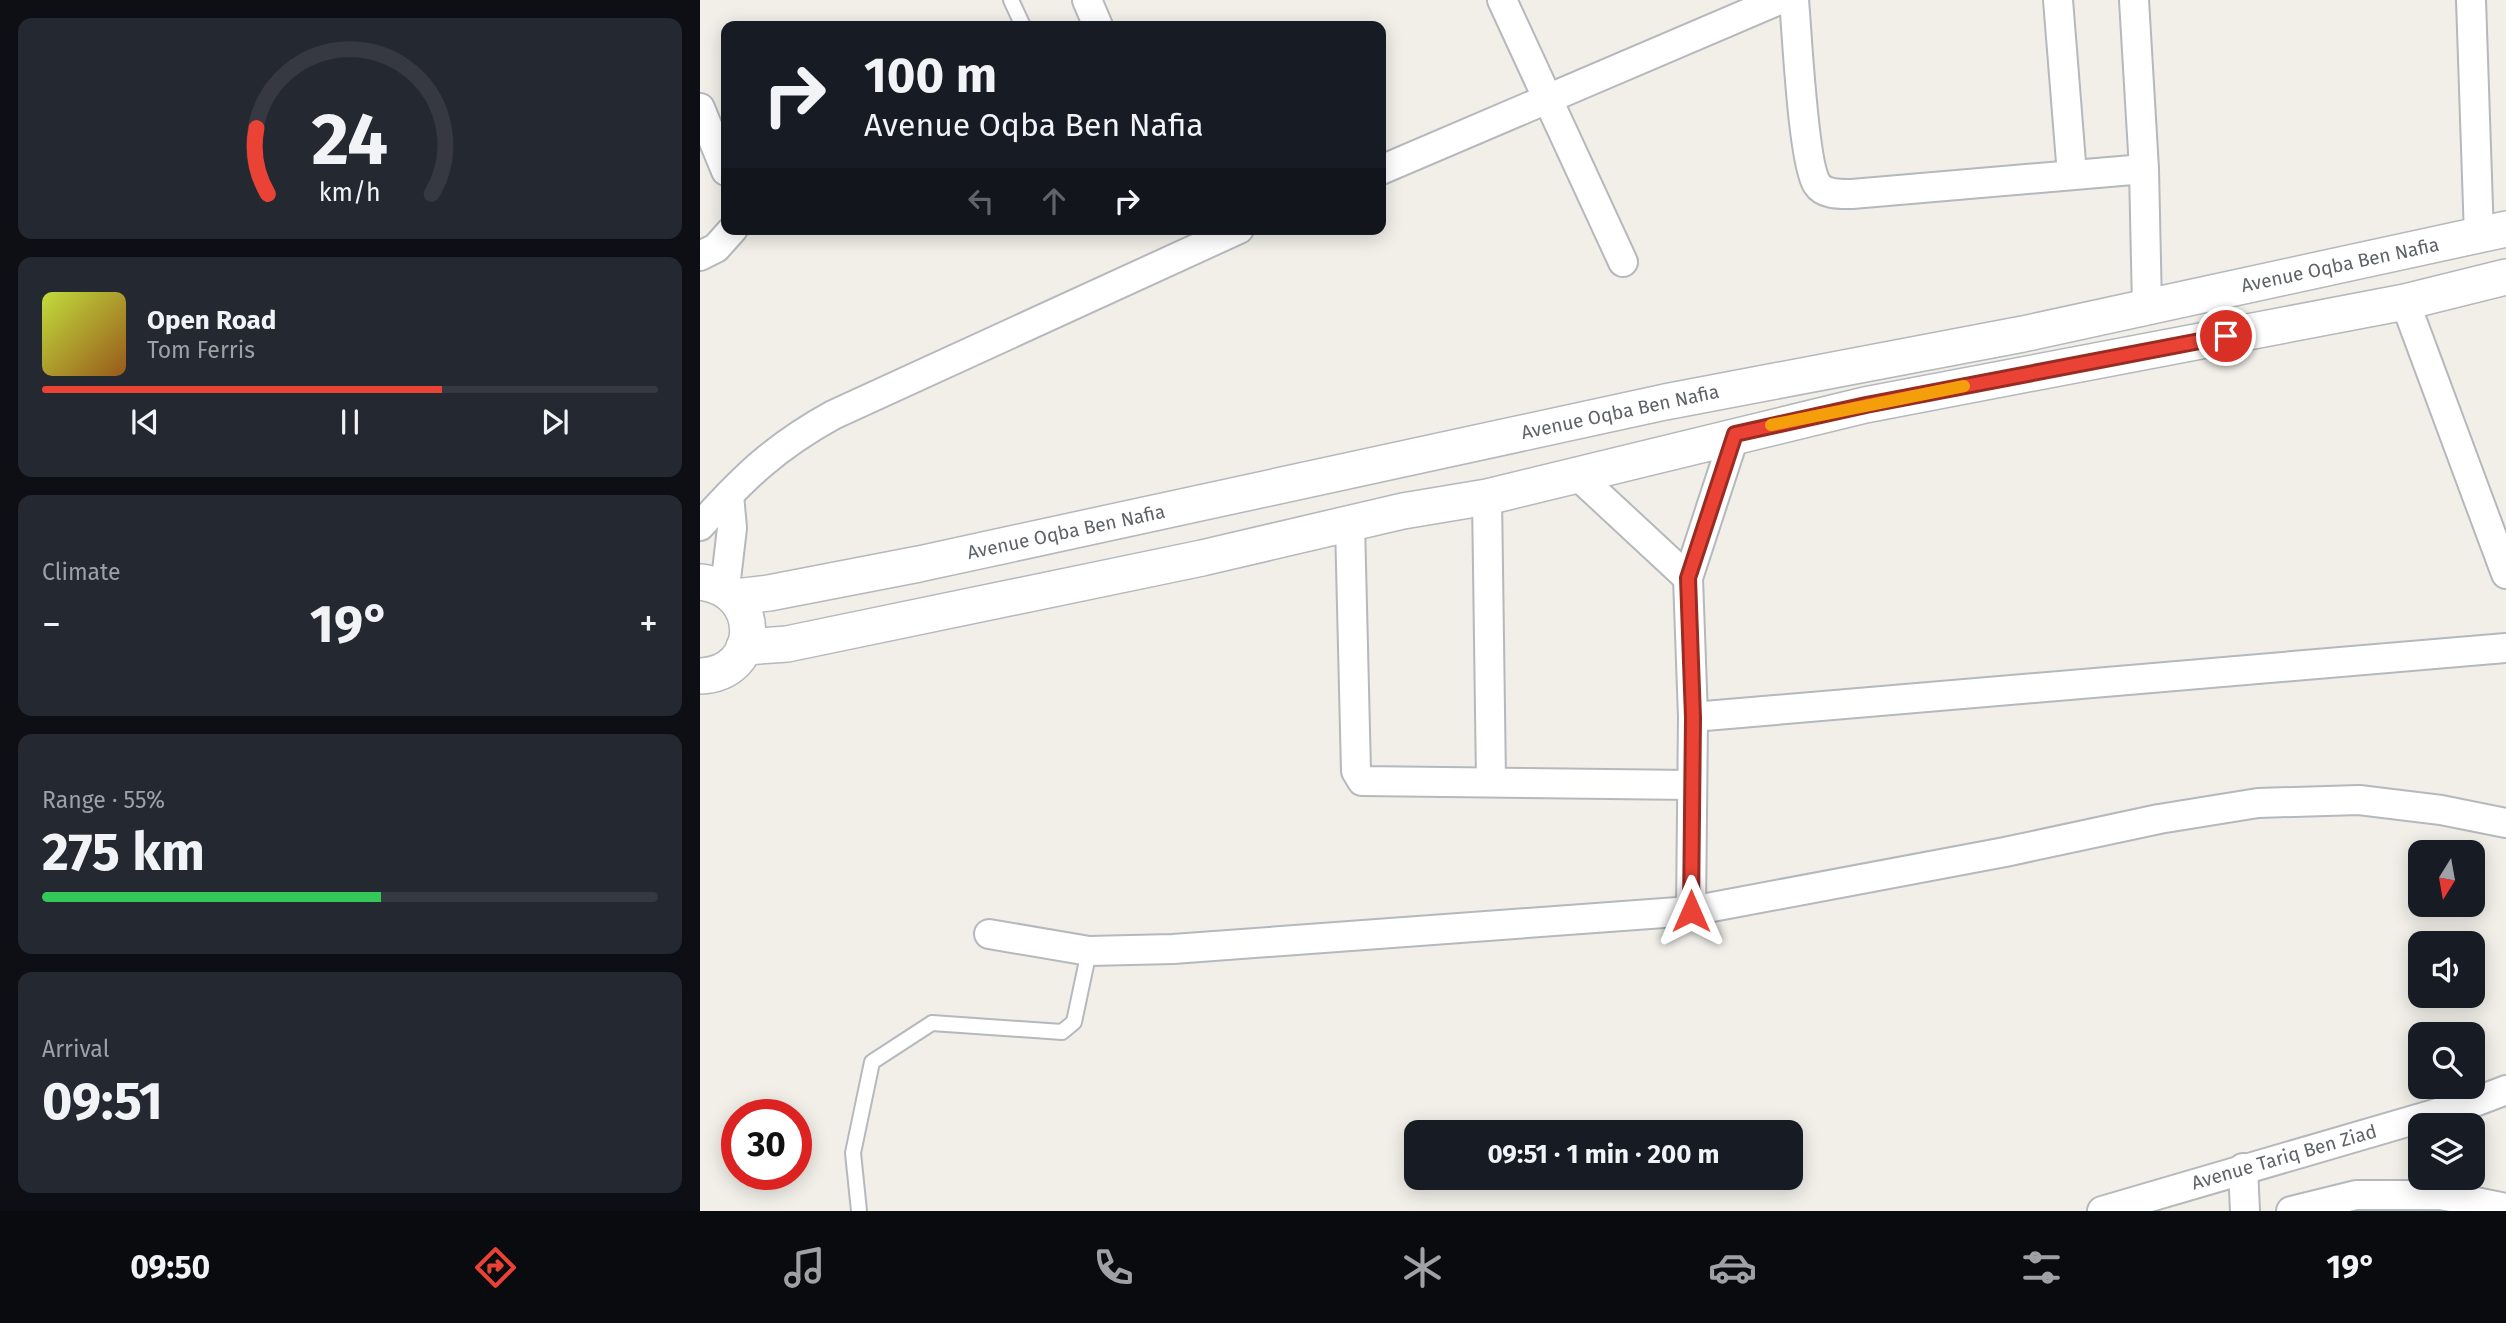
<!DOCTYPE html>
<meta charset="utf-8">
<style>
body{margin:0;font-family:"Fira Sans",sans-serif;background:#242831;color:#f1f3f6;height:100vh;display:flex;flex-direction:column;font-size:26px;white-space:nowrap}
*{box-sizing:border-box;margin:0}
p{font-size:23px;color:#9ea1a6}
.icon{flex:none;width:38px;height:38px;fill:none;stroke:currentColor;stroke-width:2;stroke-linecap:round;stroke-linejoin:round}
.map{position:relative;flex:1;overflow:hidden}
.details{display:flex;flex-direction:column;gap:18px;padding:18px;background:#0d0f14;width:700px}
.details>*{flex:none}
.guide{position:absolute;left:21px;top:21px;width:665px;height:214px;border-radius:14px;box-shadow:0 4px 18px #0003;background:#171b24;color:#f1f3f6;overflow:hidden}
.needle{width:46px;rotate:191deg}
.fabs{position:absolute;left:1708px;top:840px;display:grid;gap:14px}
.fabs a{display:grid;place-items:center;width:77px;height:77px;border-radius:14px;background:#171b24;box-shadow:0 4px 18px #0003;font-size:35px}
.speed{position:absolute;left:21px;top:1099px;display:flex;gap:14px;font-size:35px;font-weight:700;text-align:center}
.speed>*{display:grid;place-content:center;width:91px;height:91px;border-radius:50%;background:#171b24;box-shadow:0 4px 18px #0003;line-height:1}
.speed .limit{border:10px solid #d22;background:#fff;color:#111}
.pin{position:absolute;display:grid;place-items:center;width:60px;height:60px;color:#fff;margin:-30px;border:4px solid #fff;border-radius:50%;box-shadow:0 2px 7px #0007}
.me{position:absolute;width:77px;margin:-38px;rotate:0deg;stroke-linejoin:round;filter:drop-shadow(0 0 5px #0008)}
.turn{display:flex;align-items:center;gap:24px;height:147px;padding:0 28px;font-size:32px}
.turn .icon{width:91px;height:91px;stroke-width:2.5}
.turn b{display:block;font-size:49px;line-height:60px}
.lanes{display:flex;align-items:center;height:66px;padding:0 28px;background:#0003;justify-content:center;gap:35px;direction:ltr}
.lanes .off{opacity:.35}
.big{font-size:52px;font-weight:700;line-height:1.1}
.details .widget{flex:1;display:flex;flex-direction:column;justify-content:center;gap:10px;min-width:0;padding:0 24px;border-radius:14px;background:#242831}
.details .dial{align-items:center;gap:0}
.dial svg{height:182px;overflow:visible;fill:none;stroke:#363941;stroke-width:7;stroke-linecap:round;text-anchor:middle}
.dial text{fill:#f1f3f6;stroke:none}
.song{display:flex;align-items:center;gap:21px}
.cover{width:84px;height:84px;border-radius:10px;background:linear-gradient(135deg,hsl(70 70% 55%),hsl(30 70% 35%))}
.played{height:7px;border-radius:4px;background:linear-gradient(90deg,#ea4335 65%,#363941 65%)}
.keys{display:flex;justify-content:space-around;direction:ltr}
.heat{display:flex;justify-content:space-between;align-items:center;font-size:38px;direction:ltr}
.charge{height:10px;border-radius:5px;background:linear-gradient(90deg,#34c759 55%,#363941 0)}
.trip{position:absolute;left:704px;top:1120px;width:399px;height:70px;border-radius:14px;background:#171b24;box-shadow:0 4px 18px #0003;font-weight:700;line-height:70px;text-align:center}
.tab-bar{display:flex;height:112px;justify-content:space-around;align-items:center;background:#090b0e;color:#9ea1a6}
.tab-bar .icon{width:49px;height:49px}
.tab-bar .current{color:#ea4335}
.tab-bar b{font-size:32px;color:#f1f3f6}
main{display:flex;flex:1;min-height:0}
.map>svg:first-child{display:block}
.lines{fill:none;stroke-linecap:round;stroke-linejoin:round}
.service-casing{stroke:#b5b8bc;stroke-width:18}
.minor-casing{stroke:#b5b8bc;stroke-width:32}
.tertiary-casing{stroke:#b5b8bc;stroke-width:38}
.service{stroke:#fff;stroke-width:14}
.minor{stroke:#fff;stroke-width:28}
.tertiary{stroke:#fff;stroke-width:35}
.route-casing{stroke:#982c22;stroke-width:18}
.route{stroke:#ea4335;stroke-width:12}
.slow{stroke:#f59e0b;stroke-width:12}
.labels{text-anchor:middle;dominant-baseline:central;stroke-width:7;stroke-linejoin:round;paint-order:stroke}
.street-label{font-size:19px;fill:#5f6368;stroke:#fff}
</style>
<main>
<section class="details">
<div class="widget dial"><svg viewBox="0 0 100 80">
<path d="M14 69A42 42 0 1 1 86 69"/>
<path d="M14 69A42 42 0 0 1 9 40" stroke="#ea4335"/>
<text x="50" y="56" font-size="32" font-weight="700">24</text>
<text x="50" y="72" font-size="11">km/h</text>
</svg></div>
<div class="widget">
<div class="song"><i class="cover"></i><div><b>Open Road</b><p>Tom Ferris</p></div></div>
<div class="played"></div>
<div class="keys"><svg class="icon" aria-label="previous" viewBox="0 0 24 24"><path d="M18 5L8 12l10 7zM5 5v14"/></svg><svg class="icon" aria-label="pause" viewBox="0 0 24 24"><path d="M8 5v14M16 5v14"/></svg><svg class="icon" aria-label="next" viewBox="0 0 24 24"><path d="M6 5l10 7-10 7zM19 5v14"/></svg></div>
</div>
<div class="widget"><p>Climate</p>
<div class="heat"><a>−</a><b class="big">19°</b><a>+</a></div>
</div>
<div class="widget"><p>Range · 55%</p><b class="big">275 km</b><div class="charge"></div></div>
<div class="widget"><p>Arrival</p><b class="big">09:51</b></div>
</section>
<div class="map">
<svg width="1806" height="1211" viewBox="0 0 1806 1211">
<rect width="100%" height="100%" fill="#f1efe8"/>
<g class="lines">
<g class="service-casing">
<g id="service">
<polyline points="311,0 323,26"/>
<polyline points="159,1211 153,1153 172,1062 232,1023 362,1032 374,1022 389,951"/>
</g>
</g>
<g class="minor-casing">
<g id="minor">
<polyline points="387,0 398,26"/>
<polyline points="802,0 923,262"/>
<path d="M1094 0C1097 33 1103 163 1117 184 1124 195 1140 194 1152 194L1444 169"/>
<polyline points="1358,0 1372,175"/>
<polyline points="1434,0 1444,169 1447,307"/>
<polyline points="1771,0 1779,236"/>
<polyline points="0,108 26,171"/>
<polyline points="681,170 1079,0"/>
<polyline points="0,256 16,248 33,229"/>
<polyline points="1705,302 1806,574"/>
<polyline points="876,474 988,578"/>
<polyline points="787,497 791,781"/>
<polyline points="650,524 656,771 662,781 992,785"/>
<path d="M0 526C44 477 75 447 133 415L539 229"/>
<polyline points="25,588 32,528 29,495"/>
<polyline points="993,717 1806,648"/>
<polyline points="991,911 993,717 988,578 1035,434"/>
<polyline points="289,934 389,951 473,949 991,911 1305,852 1459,819 1558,803 1659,800 1741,810 1806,823"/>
<polyline points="1543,1168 1545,1211"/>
<polyline points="1402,1211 1772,1103 1806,1090"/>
<polyline points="1591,1211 1656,1195 1741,1195 1806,1208"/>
</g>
</g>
<g class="tertiary-casing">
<g id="tertiary">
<path d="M0 582C64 589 63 674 0 676"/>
<polyline points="35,597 69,593 219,564 965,402 1323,334 1806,229"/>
<polyline points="44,647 87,644 502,558 703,511 787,497 1165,405 1705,302 1806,277"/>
</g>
</g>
<use href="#service" class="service"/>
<use href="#minor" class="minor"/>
<use href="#tertiary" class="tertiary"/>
</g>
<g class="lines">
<g class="route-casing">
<polyline id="route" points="991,911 993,718 988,578 1035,434 1166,405 1526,336"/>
</g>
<use href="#route" class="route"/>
<polyline class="slow" points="1071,425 1264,386"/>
</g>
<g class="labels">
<g class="street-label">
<text transform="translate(1640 265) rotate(-12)">Avenue Oqba Ben Nafia</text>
<text transform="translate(920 412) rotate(-12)">Avenue Oqba Ben Nafia</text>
<text transform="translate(366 532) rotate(-12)">Avenue Oqba Ben Nafia</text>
<text transform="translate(1584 1157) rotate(-16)">Avenue Tariq Ben Ziad</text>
</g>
</g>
</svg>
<div class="fabs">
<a><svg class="needle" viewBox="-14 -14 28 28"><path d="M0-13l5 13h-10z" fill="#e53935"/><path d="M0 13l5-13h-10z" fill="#9ea1a6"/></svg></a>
<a><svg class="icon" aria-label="sound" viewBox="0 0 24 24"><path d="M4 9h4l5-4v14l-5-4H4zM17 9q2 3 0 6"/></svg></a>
<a><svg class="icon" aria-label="search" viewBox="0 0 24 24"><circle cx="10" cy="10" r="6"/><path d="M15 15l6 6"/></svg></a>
<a><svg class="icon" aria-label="layers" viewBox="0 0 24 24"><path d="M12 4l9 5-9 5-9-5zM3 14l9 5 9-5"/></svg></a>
</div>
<div class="speed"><div class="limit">30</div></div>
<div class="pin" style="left:1526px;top:336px;background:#d93025"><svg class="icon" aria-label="arrive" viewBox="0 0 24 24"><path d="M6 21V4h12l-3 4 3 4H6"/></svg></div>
<svg class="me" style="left:991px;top:911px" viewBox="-20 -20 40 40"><path d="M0-17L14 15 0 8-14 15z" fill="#ea4335" stroke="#fff" stroke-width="4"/></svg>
<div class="trip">09:51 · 1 min · 200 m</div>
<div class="guide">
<div class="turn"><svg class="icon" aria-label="right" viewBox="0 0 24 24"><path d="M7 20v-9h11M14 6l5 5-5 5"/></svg><div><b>100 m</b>Avenue Oqba Ben Nafia</div></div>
<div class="lanes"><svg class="icon off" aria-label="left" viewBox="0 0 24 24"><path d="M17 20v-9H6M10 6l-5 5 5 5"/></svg><svg class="icon off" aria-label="ahead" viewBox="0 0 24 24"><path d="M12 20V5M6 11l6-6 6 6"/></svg><svg class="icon" aria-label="right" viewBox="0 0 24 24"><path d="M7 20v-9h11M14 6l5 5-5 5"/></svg></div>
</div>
</div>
</main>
<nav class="tab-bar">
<b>09:50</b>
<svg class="icon current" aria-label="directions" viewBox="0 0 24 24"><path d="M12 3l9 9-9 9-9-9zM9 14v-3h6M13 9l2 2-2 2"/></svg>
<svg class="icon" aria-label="music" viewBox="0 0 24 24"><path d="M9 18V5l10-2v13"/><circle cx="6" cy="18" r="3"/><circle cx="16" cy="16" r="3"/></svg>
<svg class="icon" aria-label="phone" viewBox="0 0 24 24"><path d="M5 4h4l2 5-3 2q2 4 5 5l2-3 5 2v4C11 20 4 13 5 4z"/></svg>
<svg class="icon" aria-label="climate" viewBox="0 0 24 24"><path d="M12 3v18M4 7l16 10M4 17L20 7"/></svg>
<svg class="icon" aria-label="car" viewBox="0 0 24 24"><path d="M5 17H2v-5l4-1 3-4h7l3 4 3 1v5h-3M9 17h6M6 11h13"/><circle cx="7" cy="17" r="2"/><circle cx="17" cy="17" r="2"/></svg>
<svg class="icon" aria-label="filters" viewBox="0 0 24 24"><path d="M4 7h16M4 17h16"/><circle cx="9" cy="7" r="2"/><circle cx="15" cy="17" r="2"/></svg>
<b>19°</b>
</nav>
